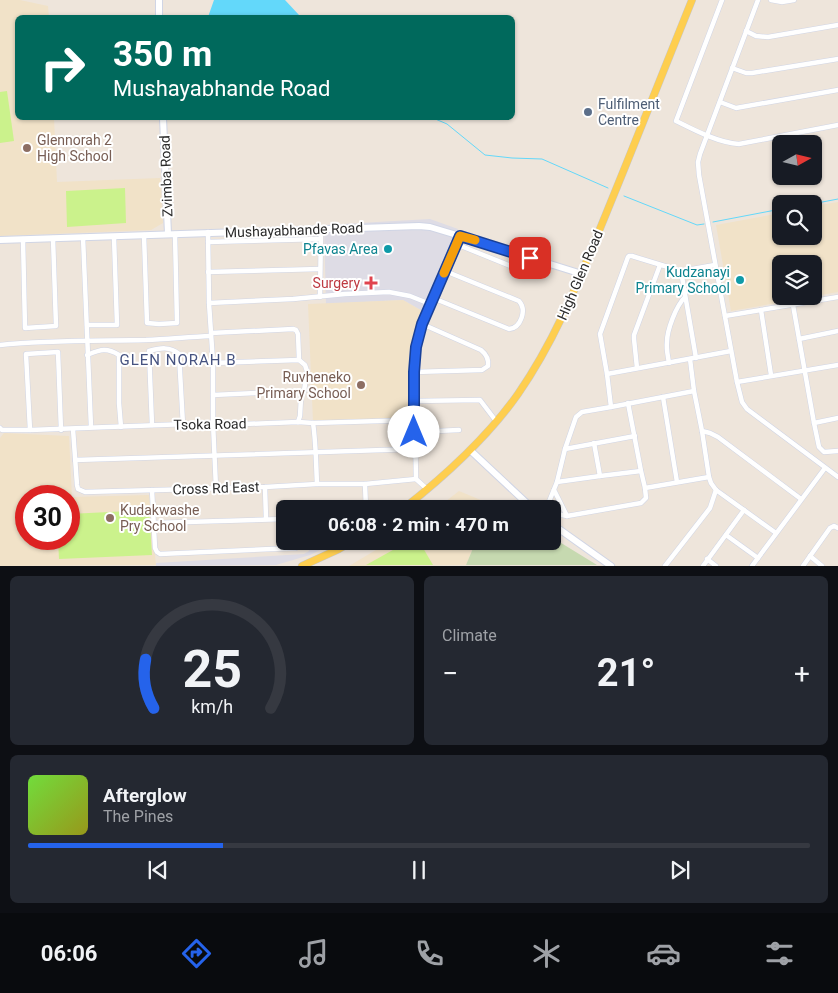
<!DOCTYPE html>
<meta charset="utf-8">
<style>
body{margin:0;font-family:Roboto,sans-serif;background:#242831;color:#f1f3f6;height:100vh;display:flex;flex-direction:column;font-size:19px;white-space:nowrap}
*{box-sizing:border-box;margin:0}
p{font-size:16px;color:#9ea1a6}
.icon{flex:none;width:28px;height:28px;fill:none;stroke:currentColor;stroke-width:2;stroke-linecap:round;stroke-linejoin:round}
.map{position:relative;height:566px;overflow:hidden}
.panel{display:flex;flex-direction:column;gap:10px;padding:10px;background:#0d0f14;flex:1}
.panel>*{flex:none}
.banner{position:absolute;left:15px;top:15px;width:500px;height:105px;border-radius:8px;box-shadow:0 1px 4px #0004;background:#00695c;color:#fff;overflow:hidden}
.needle{width:32px;rotate:82deg}
.controls{position:absolute;left:772px;top:135px;display:grid;gap:10px}
.controls a{display:grid;place-items:center;width:50px;height:50px;border-radius:8px;background:#171b24;box-shadow:0 1px 4px #0004;font-size:25px}
.speed{position:absolute;left:15px;top:485px;display:flex;gap:10px;font-size:25px;font-weight:700;text-align:center}
.speed>*{display:grid;place-content:center;width:65px;height:65px;border-radius:50%;background:#171b24;box-shadow:0 1px 4px #0004;line-height:1}
.speed .limit{border:8px solid #d22;background:#fff;color:#111}
.pin{position:absolute;display:grid;place-items:center;width:42px;height:42px;color:#fff;margin:-21px;border-radius:10px;box-shadow:0 2px 8px #0006}
.me{position:absolute;width:55px;margin:-28px;rotate:0deg;stroke-linejoin:round;filter:drop-shadow(0 0 4px #0008)}
.turn{display:flex;align-items:center;gap:18px;height:105px;padding:0 15px;font-size:22px}
.turn .icon{width:65px;height:65px;stroke-width:2.5}
.turn b{display:block;font-size:35px;line-height:42px}
.big{font-size:38px;font-weight:700;line-height:1.1}
.panel .widget{flex:1;display:flex;flex-direction:column;justify-content:center;gap:8px;min-width:0;padding:0 18px;border-radius:8px;background:#242831}
.panel .dial{align-items:center;gap:0}
.dial svg{height:130px;overflow:visible;fill:none;stroke:#363941;stroke-width:7;stroke-linecap:round;text-anchor:middle}
.dial text{fill:#f1f3f6;stroke:none}
.song{display:flex;align-items:center;gap:15px}
.cover{width:60px;height:60px;border-radius:8px;background:linear-gradient(135deg,hsl(100 70% 55%),hsl(60 70% 35%))}
.played{height:5px;border-radius:2px;background:linear-gradient(90deg,#2563eb 25%,#363941 25%)}
.keys{display:flex;justify-content:space-around;direction:ltr}
.heat{display:flex;justify-content:space-between;align-items:center;font-size:28px;direction:ltr}
.panel .tiles{flex:1;display:grid;gap:10px;grid-template-columns:1fr 1fr}
.widget:last-child{grid-column:span 2}
.trip{position:absolute;left:276px;top:500px;width:285px;height:50px;border-radius:8px;background:#171b24;box-shadow:0 1px 4px #0004;font-weight:700;line-height:50px;text-align:center}
.dock{display:flex;height:80px;justify-content:space-around;align-items:center;background:#090b0e;color:#9ea1a6}
.dock .icon{width:35px;height:35px}
.dock .selected{color:#2563eb}
.dock b{font-size:22px;color:#f1f3f6}
.map>svg:first-child{display:block}
.industrial{fill:#dedce5}
.education{fill:#f1e2c8;fill-rule:evenodd}
.cemetery{fill:#c6d9b0}
.pitch{fill:#cbf28c}
.water{fill:#63d8fa}
.lines{fill:none;stroke-linecap:round;stroke-linejoin:round}
.stream{stroke:#63d8fa;stroke-width:1}
.street-casing{stroke:#d0d5e5;stroke-width:5.5}
.secondary-casing{stroke:#d0d5e5;stroke-width:8}
.primary-casing{stroke:#c8c8c8;stroke-width:8}
.street{stroke:#fff;stroke-width:4.5}
.secondary{stroke:#fff;stroke-width:6}
.primary{stroke:#fece4f;stroke-width:7}
.route-casing{stroke:#184099;stroke-width:12}
.route{stroke:#2563eb;stroke-width:9}
.slow{stroke:#f59e0b;stroke-width:9}
.service-dot{fill:#5c6f8a;stroke:#fff;stroke-width:2}
.education-dot{fill:#8d6e63;stroke:#fff;stroke-width:2}
.culture-dot{fill:#0f9aa8;stroke:#fff;stroke-width:2}
.health-dot{fill:#e0444e;stroke:#fff;stroke-width:2}
.labels{text-anchor:middle;dominant-baseline:central;stroke-width:4;stroke-linejoin:round;paint-order:stroke}
.service-label{font-size:14px;fill:#4e5e75;stroke:#fff;text-anchor:start}
.education-label{font-size:14px;fill:#785e54;stroke:#fff;text-anchor:start}
.street-label{font-size:14px;fill:#2a2a2a;stroke:#fff}
.culture-label{font-size:14px;fill:#0d838f;stroke:#fff;text-anchor:end}
.health-label{font-size:14px;fill:#be3a42;stroke:#fff;text-anchor:end}
.neighbourhood-label{font-size:15px;letter-spacing:1px;fill:#465380;stroke:#fff}
</style>
<div class="map">
<svg width="838" height="566" viewBox="0 0 838 566">
<rect width="100%" height="100%" fill="#eee5db"/>
<g class="industrial">
<polygon points="430,219 458,229 424,312 403,300 326,304 324,225"/>
<polygon points="309,541 338,541 310,555 276,565 156,566 156,563 304,554 309,551"/>
</g>
<g class="education">
<polygon points="0,0 20,0 48,6 49,17 18,18 18,118 54,118 57,182 160,178 163,223 151,230 0,236"/>
<path d="M838 202V292L731 311 716 225 781 213V236H814V206ZM781 264H814V296H781Z"/>
<polygon points="403,300 424,312 411,352 410,418 313,422 308,304"/>
<path d="M4 433 69 436 72 497 149 495 156 565 0 566V438ZM26 496H69V539H26Z"/>
<polygon points="459,491 488,503 491,506 490,509 436,509"/>
<polygon points="391,541 476,541 466,565 349,566"/>
</g>
<polygon class="cemetery" points="553,538 597,565 466,565 476,541 552,541"/>
<g class="pitch">
<polygon points="7,91 14,141 0,143 0,92"/>
<polygon points="125,188 126,223 67,227 66,191"/>
<polygon points="149,510 152,555 59,559 58,539 69,539 69,514"/>
<polygon points="409,541 419,541 433,565 366,565"/>
</g>
<polygon class="water" points="214,0 285,0 299,15 304,17 208,17"/>
<g class="lines">
<g class="stream">
<polyline points="433,118 447,124 485,155 512,158 542,159 608,188"/>
<polyline points="624,196 697,225 704,224"/>
<polyline points="812,204 838,199"/>
<polyline points="713,222 781,209"/>
</g>
<g class="street-casing">
<g id="street">
<path d="M722 0 676 121C694 130 719 143 739 144L838 125"/>
<polyline points="758,0 700,154 698,162 699,175 737,382 742,402 747,409 838,477"/>
<polyline points="771,0 782,2 794,0"/>
<polyline points="746,31 756,36 768,37 838,25"/>
<polyline points="732,68 746,73 752,73 838,59"/>
<polyline points="720,102 736,108 838,90"/>
<polyline points="208,232 209,303 213,363 213,423 216,488"/>
<polyline points="144,235 147,323 159,324 177,323 175,234"/>
<polyline points="83,237 91,427"/>
<polyline points="23,239 25,328 56,326 53,238"/>
<polyline points="208,242 320,239"/>
<polyline points="456,244 533,275"/>
<polyline points="715,265 681,271 632,256 629,256 628,257 600,334 607,374 611,407 694,391 702,431 709,477 711,483 716,490 776,533"/>
<polyline points="681,271 696,358"/>
<polyline points="208,272 320,269"/>
<polyline points="320,297 321,229"/>
<path d="M433 298 509 329C521 328 527 310 519 301L445 271"/>
<polyline points="209,303 293,299 345,294 389,292 410,296 430,304"/>
<polyline points="793,305 814,423 819,447 824,452 838,451"/>
<polyline points="761,310 771,375"/>
<polyline points="725,316 838,297"/>
<polyline points="87,325 117,325 114,237"/>
<polyline points="211,333 293,329 296,330 298,334 299,360"/>
<polyline points="799,339 838,331"/>
<path d="M0 345C48 340 97 341 146 340 168 339 189 337 211 336"/>
<path d="M87 355C100 350 106 347 119 355V403L121 427"/>
<polyline points="690,359 694,391"/>
<polyline points="213,363 299,360 305,365 307,371 304,391 301,398 300,416 298,422"/>
<path d="M669 363C668 356 666 349 667 342 667 330 676 306 685 297"/>
<polyline points="637,368 634,339 634,335 660,265"/>
<path d="M414 372 482 370 488 366C489 359 486 354 481 350L422 324"/>
<polyline points="607,374 731,351"/>
<polyline points="737,382 838,365"/>
<polyline points="213,395 304,391"/>
<polyline points="663,397 677,482"/>
<polyline points="414,401 480,400 496,421"/>
<path d="M313 423C316 443 316 464 317 484"/>
<polyline points="814,423 838,418"/>
<path d="M152 425 149 351C160 348 170 346 179 354L183 425"/>
<polyline points="0,428 2,430 30,430 213,423 218,425 298,422 313,423 414,420"/>
<polyline points="73,429 77,485 78,489 85,492 265,487 317,484 365,484 416,479"/>
<polyline points="30,430 26,354 58,352 61,430"/>
<polyline points="702,431 710,433 718,437 801,499"/>
<polyline points="414,432 459,430"/>
<polyline points="594,443 600,476 641,471"/>
<polyline points="565,449 635,436"/>
<polyline points="75,460 414,449"/>
<polyline points="557,482 600,476"/>
<polyline points="365,484 366,509"/>
<polyline points="265,487 266,519"/>
<polyline points="645,488 709,477"/>
<polyline points="427,489 416,479 414,372 416,347 422,324 460,236"/>
<polyline points="152,490 155,548 157,552 160,554 296,548 300,545 303,541"/>
<polyline points="554,490 567,516"/>
<polyline points="546,509 557,482 565,449 576,417 582,412 611,407"/>
<polyline points="552,513 567,516 641,503 646,498 645,488 641,471 628,403"/>
<polyline points="153,523 285,519"/>
<polyline points="726,535 758,558"/>
<polyline points="810,556 822,566"/>
<polyline points="707,559 716,566"/>
<polyline points="665,566 710,508 716,490"/>
<polyline points="703,566 744,510"/>
<polyline points="752,566 825,468"/>
<polyline points="803,566 830,528 834,526 838,528"/>
</g>
</g>
<g class="secondary-casing">
<g id="secondary">
<polyline points="159,0 159,18"/>
<polyline points="163,118 168,234"/>
<polyline points="0,240 419,226 430,227 460,236 582,274"/>
<polyline points="470,450 533,509"/>
<polyline points="552,524 611,566"/>
</g>
</g>
<g class="primary-casing">
<g id="primary">
<path d="M403 509C445 476 487 438 518 394 557 338 580 277 606 214 635 143 663 72 692 0"/>
<polyline points="302,566 339,549 353,541"/>
</g>
</g>
<use href="#street" class="street"/>
<use href="#secondary" class="secondary"/>
<use href="#primary" class="primary"/>
</g>
<g class="lines">
<g class="route-casing">
<polyline id="route" points="414,432 414,372 416,347 422,324 460,236 530,258"/>
</g>
<use href="#route" class="route"/>
<polyline class="slow" points="444,273 460,236 475,240"/>
</g>
<circle class="service-dot" cx="588" cy="112" r="5"/>
<g class="education-dot">
<circle cx="27" cy="148" r="5"/>
<circle cx="361" cy="385" r="5"/>
<circle cx="110" cy="518" r="5"/>
</g>
<g class="culture-dot">
<circle cx="388" cy="249" r="5"/>
<circle cx="740" cy="280" r="5"/>
</g>
<path class="health-dot" d="M368.5 275.5h5v5h5v5h-5v5h-5v-5h-5v-5h5z"/>
<g class="labels">
<g class="service-label">
<text x="598" y="104">Fulfilment<tspan x="598" dy="16">Centre</tspan></text>
</g>
<g class="education-label">
<text x="37" y="140">Glennorah 2<tspan x="37" dy="16">High School</tspan></text>
<text x="351" y="377" text-anchor="end">Ruvheneko<tspan x="351" dy="16">Primary School</tspan></text>
<text x="120" y="510">Kudakwashe<tspan x="120" dy="16">Pry School</tspan></text>
</g>
<g class="street-label">
<text transform="translate(166 176) rotate(-92)">Zvimba Road</text>
<text transform="translate(294 230) rotate(-2)">Mushayabhande Road</text>
<text transform="translate(580 275) rotate(-67)">High Glen Road</text>
<text transform="translate(210 424) rotate(-1)">Tsoka Road</text>
<text transform="translate(216 488) rotate(-2)">Cross Rd East</text>
</g>
<g class="culture-label">
<text x="378" y="249">Pfavas Area</text>
<text x="730" y="272">Kudzanayi<tspan x="730" dy="16">Primary School</tspan></text>
</g>
<g class="health-label">
<text x="360" y="283">Surgery</text>
</g>
<g class="neighbourhood-label">
<text x="178" y="360">GLEN NORAH B</text>
</g>
</g>
</svg>
<div class="controls">
<a><svg class="needle" viewBox="-14 -14 28 28"><path d="M0-13l5 13h-10z" fill="#e53935"/><path d="M0 13l5-13h-10z" fill="#9ea1a6"/></svg></a>
<a><svg class="icon" aria-label="search" viewBox="0 0 24 24"><circle cx="10" cy="10" r="6"/><path d="M15 15l6 6"/></svg></a>
<a><svg class="icon" aria-label="layers" viewBox="0 0 24 24"><path d="M12 4l9 5-9 5-9-5zM3 14l9 5 9-5"/></svg></a>
</div>
<div class="speed"><div class="limit">30</div></div>
<div class="pin" style="left:530px;top:258px;background:#d93025"><svg class="icon" aria-label="arrive" viewBox="0 0 24 24"><path d="M6 21V4h12l-3 4 3 4H6"/></svg></div>
<svg class="me" style="left:414px;top:432px" viewBox="-20 -20 40 40"><circle r="19" fill="#fff"/><path d="M0-13L10 11 0 6-10 11z" fill="#2563eb"/></svg>
<div class="trip">06:08 · 2 min · 470 m</div>
<div class="banner">
<div class="turn"><svg class="icon" aria-label="right" viewBox="0 0 24 24"><path d="M7 20v-9h11M14 6l5 5-5 5"/></svg><div><b>350 m</b>Mushayabhande Road</div></div>
</div>
</div>
<section class="panel">
<div class="tiles">
<div class="widget dial"><svg viewBox="0 0 100 80">
<path d="M14 69A42 42 0 1 1 86 69"/>
<path d="M14 69A42 42 0 0 1 9 39" stroke="#2563eb"/>
<text x="50" y="56" font-size="32" font-weight="700">25</text>
<text x="50" y="72" font-size="11">km/h</text>
</svg></div>
<div class="widget"><p>Climate</p>
<div class="heat"><a>−</a><b class="big">21°</b><a>+</a></div>
</div>
<div class="widget">
<div class="song"><i class="cover"></i><div><b>Afterglow</b><p>The Pines</p></div></div>
<div class="played"></div>
<div class="keys"><svg class="icon" aria-label="previous" viewBox="0 0 24 24"><path d="M18 5L8 12l10 7zM5 5v14"/></svg><svg class="icon" aria-label="pause" viewBox="0 0 24 24"><path d="M8 5v14M16 5v14"/></svg><svg class="icon" aria-label="next" viewBox="0 0 24 24"><path d="M6 5l10 7-10 7zM19 5v14"/></svg></div>
</div>
</div>
</section>
<nav class="dock">
<b>06:06</b>
<svg class="icon selected" aria-label="directions" viewBox="0 0 24 24"><path d="M12 3l9 9-9 9-9-9zM9 14v-3h6M13 9l2 2-2 2"/></svg>
<svg class="icon" aria-label="music" viewBox="0 0 24 24"><path d="M9 18V5l10-2v13"/><circle cx="6" cy="18" r="3"/><circle cx="16" cy="16" r="3"/></svg>
<svg class="icon" aria-label="phone" viewBox="0 0 24 24"><path d="M5 4h4l2 5-3 2q2 4 5 5l2-3 5 2v4C11 20 4 13 5 4z"/></svg>
<svg class="icon" aria-label="climate" viewBox="0 0 24 24"><path d="M12 3v18M4 7l16 10M4 17L20 7"/></svg>
<svg class="icon" aria-label="car" viewBox="0 0 24 24"><path d="M5 17H2v-5l4-1 3-4h7l3 4 3 1v5h-3M9 17h6M6 11h13"/><circle cx="7" cy="17" r="2"/><circle cx="17" cy="17" r="2"/></svg>
<svg class="icon" aria-label="filters" viewBox="0 0 24 24"><path d="M4 7h16M4 17h16"/><circle cx="9" cy="7" r="2"/><circle cx="15" cy="17" r="2"/></svg>
</nav>
